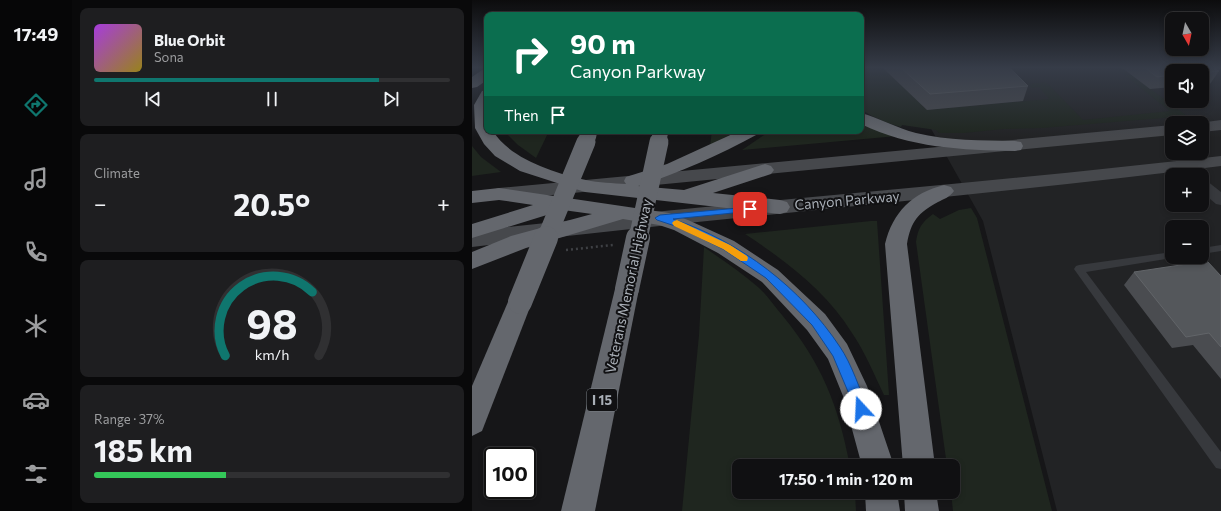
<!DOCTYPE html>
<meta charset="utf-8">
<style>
body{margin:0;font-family:Commissioner,sans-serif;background:#1e1e20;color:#f1f3f6;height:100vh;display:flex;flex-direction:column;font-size:15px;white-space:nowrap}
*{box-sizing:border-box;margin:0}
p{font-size:13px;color:#9c9d9f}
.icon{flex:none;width:22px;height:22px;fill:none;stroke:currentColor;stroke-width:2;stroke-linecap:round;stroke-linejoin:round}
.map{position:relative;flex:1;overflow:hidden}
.side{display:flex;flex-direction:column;gap:8px;padding:8px;background:#09090a;width:400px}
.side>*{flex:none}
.guide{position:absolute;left:12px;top:12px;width:380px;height:122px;border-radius:8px;box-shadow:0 2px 6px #0003,0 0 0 1px #303032;background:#0b6e4f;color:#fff;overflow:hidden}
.needle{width:26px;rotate:171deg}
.controls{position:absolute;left:693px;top:12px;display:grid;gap:8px}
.controls a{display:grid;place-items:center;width:44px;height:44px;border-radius:8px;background:#101012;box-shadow:0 2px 6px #0003,0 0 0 1px #303032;font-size:20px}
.speed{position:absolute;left:12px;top:447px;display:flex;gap:8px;font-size:20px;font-weight:700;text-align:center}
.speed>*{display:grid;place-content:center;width:52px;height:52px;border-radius:50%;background:#101012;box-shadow:0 2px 6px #0003,0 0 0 1px #303032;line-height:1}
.speed .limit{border:2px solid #111;border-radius:6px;background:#fff;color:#111}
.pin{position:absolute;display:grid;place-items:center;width:34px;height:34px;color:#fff;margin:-17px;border-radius:8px;box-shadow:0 2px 6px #0006}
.me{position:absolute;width:44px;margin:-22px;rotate:340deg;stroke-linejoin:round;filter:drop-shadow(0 0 3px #0008)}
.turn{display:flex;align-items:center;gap:14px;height:84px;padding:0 20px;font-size:18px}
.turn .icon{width:52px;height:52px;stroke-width:2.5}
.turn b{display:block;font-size:28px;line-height:34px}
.then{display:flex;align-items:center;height:38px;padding:0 20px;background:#0003;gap:8px;font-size:15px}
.big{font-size:30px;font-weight:700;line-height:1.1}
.side .tile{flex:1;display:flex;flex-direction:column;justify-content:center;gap:6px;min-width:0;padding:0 14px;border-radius:8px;background:#1e1e20}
.side .dial{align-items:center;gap:0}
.dial svg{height:104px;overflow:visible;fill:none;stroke:#303032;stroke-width:7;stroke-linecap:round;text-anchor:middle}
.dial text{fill:#f1f3f6;stroke:none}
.song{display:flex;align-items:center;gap:12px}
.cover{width:48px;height:48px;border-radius:6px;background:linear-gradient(135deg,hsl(280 70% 55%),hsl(50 70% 35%))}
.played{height:4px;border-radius:2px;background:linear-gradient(90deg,#0f766e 80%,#303032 80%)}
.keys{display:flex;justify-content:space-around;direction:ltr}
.heat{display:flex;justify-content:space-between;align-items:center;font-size:22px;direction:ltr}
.charge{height:6px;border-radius:3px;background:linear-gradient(90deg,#34c759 37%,#303032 0)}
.trip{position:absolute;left:260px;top:459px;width:228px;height:40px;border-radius:8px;background:#101012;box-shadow:0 2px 6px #0003,0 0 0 1px #303032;font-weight:700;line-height:40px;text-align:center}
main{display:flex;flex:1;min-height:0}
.tab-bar{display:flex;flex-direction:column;width:72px;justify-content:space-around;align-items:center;background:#060607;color:#9c9d9f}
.tab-bar .icon{width:28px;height:28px}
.tab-bar .on{color:#0f766e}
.tab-bar b{font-size:18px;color:#f1f3f6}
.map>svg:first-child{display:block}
.built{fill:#222325;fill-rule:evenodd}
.green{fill:#1f261f}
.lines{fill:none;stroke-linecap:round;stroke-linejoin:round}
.path{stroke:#3e4044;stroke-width:2.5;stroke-dasharray:2 3;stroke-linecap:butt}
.lane{fill:#37393d;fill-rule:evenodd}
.street{fill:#37393d;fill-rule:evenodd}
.secondary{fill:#46484c;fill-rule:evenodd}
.highway{fill:#64676d;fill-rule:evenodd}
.highway-bridge-far2{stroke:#64676d;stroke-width:15}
.highway-bridge-far1{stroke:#64676d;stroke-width:19}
.highway-bridge{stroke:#64676d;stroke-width:24}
.wall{fill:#4a4c50}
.building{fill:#54575b;stroke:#626569}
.route{fill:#1a73e8;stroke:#114b97}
.slow{fill:#f59e0b}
.labels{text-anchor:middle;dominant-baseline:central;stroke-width:4;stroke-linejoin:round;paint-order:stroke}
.shield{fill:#111113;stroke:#7b8086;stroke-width:1}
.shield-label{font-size:13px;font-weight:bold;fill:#a9afb7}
.street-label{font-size:14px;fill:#a9afb7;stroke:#111113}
</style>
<main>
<nav class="tab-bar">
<b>17:49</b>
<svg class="icon on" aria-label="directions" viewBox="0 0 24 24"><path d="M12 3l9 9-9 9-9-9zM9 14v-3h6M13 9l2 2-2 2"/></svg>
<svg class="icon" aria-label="music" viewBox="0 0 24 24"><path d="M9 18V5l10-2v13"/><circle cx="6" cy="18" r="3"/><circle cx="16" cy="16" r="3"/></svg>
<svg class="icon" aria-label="phone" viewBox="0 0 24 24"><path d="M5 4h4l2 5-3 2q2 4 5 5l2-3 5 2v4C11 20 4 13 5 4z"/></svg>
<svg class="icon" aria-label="climate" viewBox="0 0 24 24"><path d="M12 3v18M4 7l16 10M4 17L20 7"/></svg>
<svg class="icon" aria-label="car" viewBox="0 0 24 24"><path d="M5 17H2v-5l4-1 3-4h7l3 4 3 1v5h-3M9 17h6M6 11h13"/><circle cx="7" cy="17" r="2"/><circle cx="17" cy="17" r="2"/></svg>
<svg class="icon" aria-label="filters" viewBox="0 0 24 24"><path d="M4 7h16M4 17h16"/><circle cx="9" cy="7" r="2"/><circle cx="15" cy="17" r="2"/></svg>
</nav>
<section class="side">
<div class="tile">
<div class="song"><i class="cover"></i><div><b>Blue Orbit</b><p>Sona</p></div></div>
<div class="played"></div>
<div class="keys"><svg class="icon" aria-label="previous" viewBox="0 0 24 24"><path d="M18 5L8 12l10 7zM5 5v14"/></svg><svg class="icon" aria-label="pause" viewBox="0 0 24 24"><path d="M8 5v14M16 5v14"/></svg><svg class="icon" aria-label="next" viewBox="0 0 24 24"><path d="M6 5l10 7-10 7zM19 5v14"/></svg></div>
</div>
<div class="tile"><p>Climate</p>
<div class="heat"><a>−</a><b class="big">20.5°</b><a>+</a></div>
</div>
<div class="tile dial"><svg viewBox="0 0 100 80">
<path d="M14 69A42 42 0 1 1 86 69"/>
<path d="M14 69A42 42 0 0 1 81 20" stroke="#0f766e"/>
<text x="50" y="56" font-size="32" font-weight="700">98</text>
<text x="50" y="72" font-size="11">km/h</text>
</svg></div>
<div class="tile"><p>Range · 37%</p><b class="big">185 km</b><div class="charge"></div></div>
</section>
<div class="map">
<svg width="749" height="511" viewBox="0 0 749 511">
<rect width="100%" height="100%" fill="#161618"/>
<path class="built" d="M404 67H749V511H585L511 221 453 118ZM700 71H730V101H700ZM700 123H730V153H700ZM700 175H730V205H700ZM700 227H730V257H700Z"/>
<g class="green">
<path d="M389 67H412L455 110 577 99 567 87 560 88 557 84 574 82 611 120 698 111 642 67H649L715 116 570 128 532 129 492 133H467L464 130 430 125 429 127C415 123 402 118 390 110Z"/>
<polygon points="389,123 425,136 270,150 298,131 389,131"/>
<polygon points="32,131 77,131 64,158 46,145"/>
<polygon points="240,131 264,131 238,146"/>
<polygon points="0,146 9,157 29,172 0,176"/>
<path d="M499 208 505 218 580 511H481L479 492H481V466H475L444 242C446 228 450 222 461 214L468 219 487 210Z"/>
<path d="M399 221H405L417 395H412C402 374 393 352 380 333 354 291 314 261 273 234Z"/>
<path d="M232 247C250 260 269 272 286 287 295 295 302 306 310 315 350 364 366 404 378 466H267V492H383L384 511H210L227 335Z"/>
</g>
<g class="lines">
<polyline class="path" points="94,250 141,245"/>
<g class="lane">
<polygon points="749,245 749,251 730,254 730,248"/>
<polygon points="700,252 700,257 703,257 700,258 614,272 749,452 749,469 744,468 602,269 604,266 607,265"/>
</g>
<g class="street">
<polygon points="710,162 715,163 727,175 712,175 703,166 705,163"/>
<polygon points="730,179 735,181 749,192 749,205 744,204 730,192"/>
</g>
<g class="secondary">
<polygon points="749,120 749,130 730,132 730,123 727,123"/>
<polygon points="700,125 700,135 27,200 20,198 17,194 20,190 27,188"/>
<path d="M749 156V166C500 197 249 217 0 247V231C249 203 500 185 749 156Z"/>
</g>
<g class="highway">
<polygon points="15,69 15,80 5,87 0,88 0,77 10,70"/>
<path d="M15 90V131H21C38 159 83 173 114 180 127 183 141 183 154 184L152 181 154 177 195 164 267 131H288L286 134C247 155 208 173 166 186L212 190 293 164 299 166 302 170 299 174 241 193 308 200 315 202 318 207 315 212 308 214 113 192 48 171 23 156 12 144 3 128 2 105 10 91Z"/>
<path d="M389 113C407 118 425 128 444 133 476 141 510 140 543 141L549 142 551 146 549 150 543 151C490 150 438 148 389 124Z"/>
<path d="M472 185 479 187 482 191C478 197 472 199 466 202 446 213 439 221 435 244L463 466H431L413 244C421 212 440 193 472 185Z"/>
<polygon points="27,188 197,213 216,220 262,241 306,270 353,314 375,344 395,386 422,466 390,466 371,396 356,359 335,330 290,282 246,253 202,230 187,225 151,219 54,248 0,269 0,252 39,236 120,214 91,210 0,238 0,224 61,205 27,200 0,203 0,191"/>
<polygon points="155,279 163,282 167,289 123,511 89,511 143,289 147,282"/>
<polygon points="48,292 57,295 60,302 10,431 0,436 0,386 39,295"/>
<polygon points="393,492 425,492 428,511 394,511"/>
<polygon points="432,492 464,492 467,511 433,511"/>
</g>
<g class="highway-bridge-far2">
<polyline points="114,143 117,135"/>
<polyline points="186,143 189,131"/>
</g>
<g class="highway-bridge-far1">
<polyline points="74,239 114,142"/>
<polyline points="166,239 187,142"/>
</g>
<g class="highway-bridge">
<polyline points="155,289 166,238"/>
<polyline points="48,302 74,238"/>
</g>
</g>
<g class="wall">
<polygon points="411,67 537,67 556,86 551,101 455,110 411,68"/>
<polygon points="649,67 749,67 749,69 744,70 747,71 738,84 730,84 730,71 700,71 700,87 678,89"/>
<polygon points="662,272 749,276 749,379 721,345 700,348 652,285"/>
</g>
<g class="building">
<polygon points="428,67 537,67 556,86 458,94"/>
<polygon points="672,67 740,67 747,71 730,73 730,71 700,71 700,75 685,77"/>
<polygon points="735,261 749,276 749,347 737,333 714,337 662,272"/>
</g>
<linearGradient id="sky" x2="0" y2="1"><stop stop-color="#0c0c0d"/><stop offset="0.49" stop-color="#363c48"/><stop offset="1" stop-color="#363c48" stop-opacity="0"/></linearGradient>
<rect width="749" height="138" fill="url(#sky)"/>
<path class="route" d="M278 207 282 209 281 211 201 219C269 242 329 288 368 347 379 363 389 391 395 409L393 413 389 415 385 413 361 356 340 325 294 278 251 249 206 227 185 220 183 218 188 215Z"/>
<polygon class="slow" points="205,220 258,245 275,256 276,258 275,261 269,261 251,249 202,226 200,223 202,221"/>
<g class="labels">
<rect class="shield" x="115" y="389" width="30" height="22" rx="3"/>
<g class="shield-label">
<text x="130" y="400">I 15</text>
</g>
<g class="street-label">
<text transform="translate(375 200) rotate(-5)">Canyon Parkway</text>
<text transform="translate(156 286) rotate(-78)">Veterans Memorial Highway</text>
</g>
</g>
</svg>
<div class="controls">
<a><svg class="needle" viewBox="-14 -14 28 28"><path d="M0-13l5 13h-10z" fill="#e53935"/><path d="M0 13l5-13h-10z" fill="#9c9d9f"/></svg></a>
<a><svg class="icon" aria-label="sound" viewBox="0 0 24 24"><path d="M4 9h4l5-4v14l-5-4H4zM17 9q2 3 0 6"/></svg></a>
<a><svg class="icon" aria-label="layers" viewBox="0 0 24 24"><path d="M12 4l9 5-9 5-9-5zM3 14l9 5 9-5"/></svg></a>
<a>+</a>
<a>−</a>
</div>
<div class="speed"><div class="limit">100</div></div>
<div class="pin" style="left:278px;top:209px;background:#d93025"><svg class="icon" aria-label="arrive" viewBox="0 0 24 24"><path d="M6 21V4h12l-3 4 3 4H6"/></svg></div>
<svg class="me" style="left:389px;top:409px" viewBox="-20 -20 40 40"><circle r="19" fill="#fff"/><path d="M0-13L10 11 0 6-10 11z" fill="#1a73e8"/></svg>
<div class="trip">17:50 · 1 min · 120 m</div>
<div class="guide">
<div class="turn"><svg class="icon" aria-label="right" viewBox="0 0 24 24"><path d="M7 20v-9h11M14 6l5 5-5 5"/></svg><div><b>90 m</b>Canyon Parkway</div></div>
<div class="then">Then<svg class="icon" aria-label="arrive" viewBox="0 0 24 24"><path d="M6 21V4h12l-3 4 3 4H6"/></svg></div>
</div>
</div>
</main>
